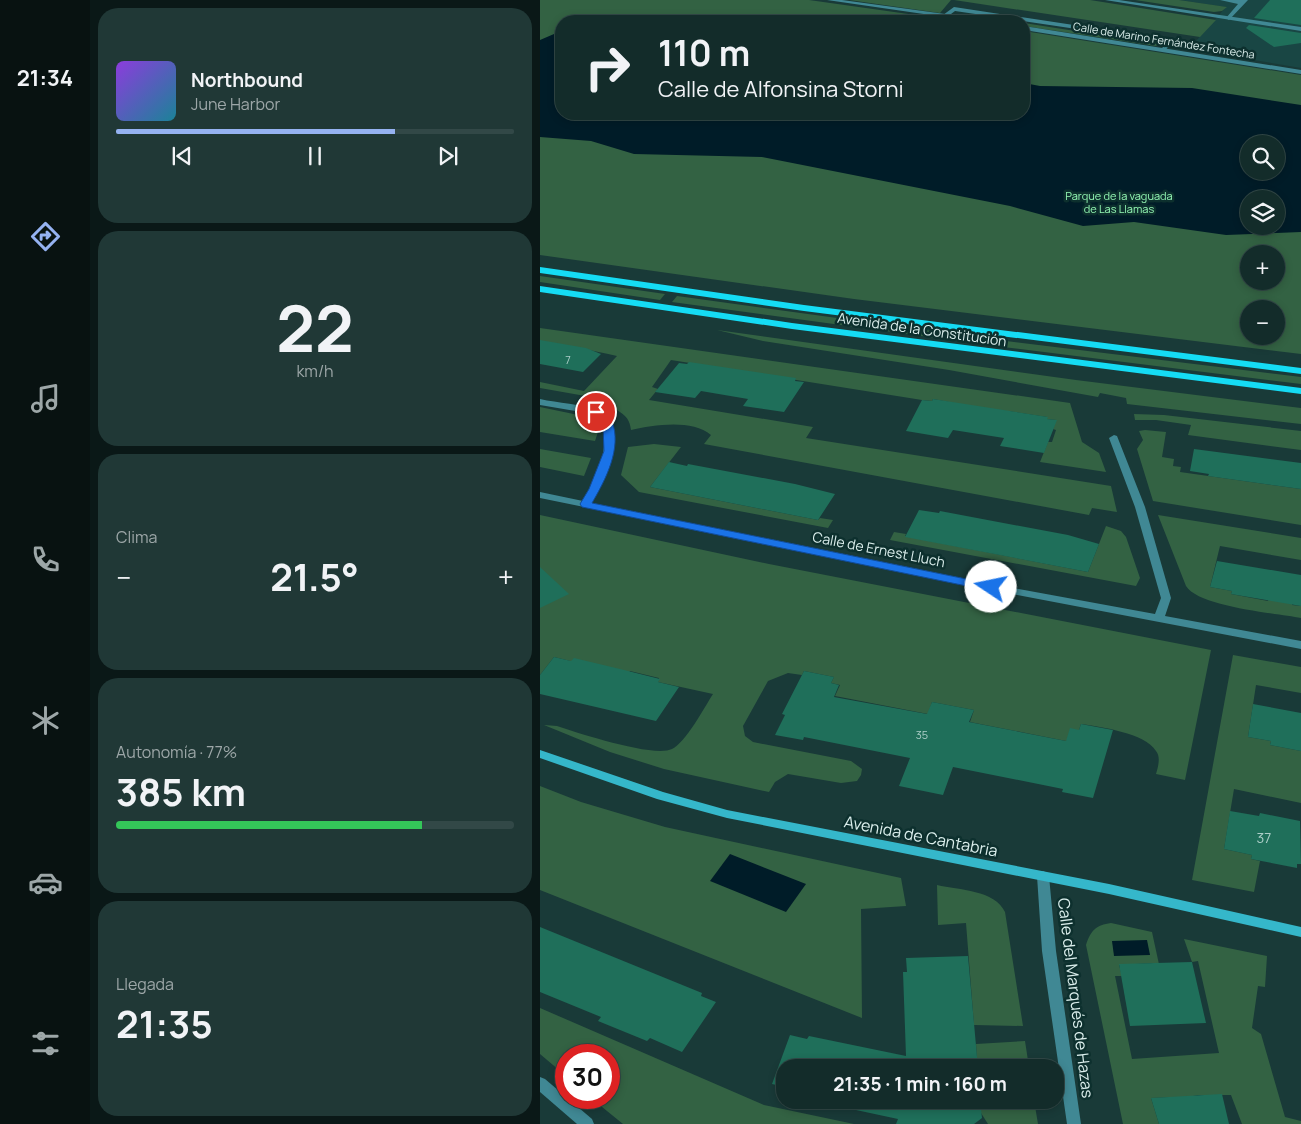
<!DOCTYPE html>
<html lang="es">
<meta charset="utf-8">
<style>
body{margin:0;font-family:Manrope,sans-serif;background:#203836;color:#f1f3f6;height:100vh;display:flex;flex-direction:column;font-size:19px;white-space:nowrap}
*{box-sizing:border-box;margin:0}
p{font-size:16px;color:#9da7a8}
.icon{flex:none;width:28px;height:28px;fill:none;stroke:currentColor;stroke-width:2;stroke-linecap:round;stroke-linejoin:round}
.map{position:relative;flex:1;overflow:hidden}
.panel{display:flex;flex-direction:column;gap:8px;padding:8px;background:#0a1817;width:450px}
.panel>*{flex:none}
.guide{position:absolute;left:15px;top:15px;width:475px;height:105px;border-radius:20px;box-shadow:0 2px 8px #0003,0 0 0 1px #324847;background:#132c2a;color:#f1f3f6;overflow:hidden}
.fabs{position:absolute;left:700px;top:135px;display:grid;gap:10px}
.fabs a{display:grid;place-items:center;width:45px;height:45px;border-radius:50%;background:#132c2a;box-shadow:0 2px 8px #0003,0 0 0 1px #324847;font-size:25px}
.speed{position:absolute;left:15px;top:1044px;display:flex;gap:10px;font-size:25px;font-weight:700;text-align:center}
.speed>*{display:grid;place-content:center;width:65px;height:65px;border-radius:50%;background:#132c2a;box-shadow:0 2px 8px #0003,0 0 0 1px #324847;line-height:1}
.speed .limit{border:8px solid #d22;background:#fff;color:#111}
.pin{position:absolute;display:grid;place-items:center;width:42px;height:42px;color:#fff;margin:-21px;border:2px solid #fff;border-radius:50%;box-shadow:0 1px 5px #0007}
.me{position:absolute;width:55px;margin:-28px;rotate:281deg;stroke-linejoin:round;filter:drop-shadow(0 0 4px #0008)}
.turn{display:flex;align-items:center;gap:18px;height:105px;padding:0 20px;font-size:22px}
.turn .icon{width:65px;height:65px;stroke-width:2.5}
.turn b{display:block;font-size:35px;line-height:42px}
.big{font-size:38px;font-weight:700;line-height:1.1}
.panel .tile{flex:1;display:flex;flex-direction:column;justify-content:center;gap:8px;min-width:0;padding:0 18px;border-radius:20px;background:#203836}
.panel .dial{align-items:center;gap:0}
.dial b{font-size:65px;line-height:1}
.song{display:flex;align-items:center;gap:15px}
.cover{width:60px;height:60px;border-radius:8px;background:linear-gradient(135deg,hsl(270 70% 55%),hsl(190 70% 35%))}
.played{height:5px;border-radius:2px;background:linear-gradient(90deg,#95b2f1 70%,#324847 70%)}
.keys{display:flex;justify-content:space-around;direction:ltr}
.heat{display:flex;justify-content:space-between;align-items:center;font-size:28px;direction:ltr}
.charge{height:8px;border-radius:4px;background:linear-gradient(90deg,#34c759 77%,#324847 0)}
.trip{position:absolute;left:236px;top:1059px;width:288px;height:50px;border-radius:20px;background:#132c2a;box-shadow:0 2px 8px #0003,0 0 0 1px #324847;font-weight:700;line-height:50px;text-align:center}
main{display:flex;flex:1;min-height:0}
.tabs{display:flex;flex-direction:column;width:90px;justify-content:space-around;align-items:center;background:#081211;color:#9da7a8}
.tabs .icon{width:35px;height:35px}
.tabs .on{color:#95b2f1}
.tabs b{font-size:22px;color:#f1f3f6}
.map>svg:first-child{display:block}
.built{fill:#194644}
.green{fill:#336243;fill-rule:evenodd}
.water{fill:#001c28;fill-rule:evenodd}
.building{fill:#1f6f5a}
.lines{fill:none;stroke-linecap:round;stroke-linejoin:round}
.lane{fill:#408894;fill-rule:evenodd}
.street{fill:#408894;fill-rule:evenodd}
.secondary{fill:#35b7ca;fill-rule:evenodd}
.primary{fill:#15dcf4;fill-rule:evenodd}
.route{fill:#1a73e8;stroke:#114b97}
.labels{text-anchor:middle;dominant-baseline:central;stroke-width:5;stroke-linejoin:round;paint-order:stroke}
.far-street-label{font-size:11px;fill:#dbeeec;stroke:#0d302e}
.far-park-label{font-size:11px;fill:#94f8b4;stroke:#0d302e}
.number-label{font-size:11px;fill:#accec8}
.street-label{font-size:14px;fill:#dbeeec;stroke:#0d302e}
.near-number-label{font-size:14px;fill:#accec8}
.near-street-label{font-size:16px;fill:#dbeeec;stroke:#0d302e}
</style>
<main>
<nav class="tabs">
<b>21:34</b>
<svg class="icon on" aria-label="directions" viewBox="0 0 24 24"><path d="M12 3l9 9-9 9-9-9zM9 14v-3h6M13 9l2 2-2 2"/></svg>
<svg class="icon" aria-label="music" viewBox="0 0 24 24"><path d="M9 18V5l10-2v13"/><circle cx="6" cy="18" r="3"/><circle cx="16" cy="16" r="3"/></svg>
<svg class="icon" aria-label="phone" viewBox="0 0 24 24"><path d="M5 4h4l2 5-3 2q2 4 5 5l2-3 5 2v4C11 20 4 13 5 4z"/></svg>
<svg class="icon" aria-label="climate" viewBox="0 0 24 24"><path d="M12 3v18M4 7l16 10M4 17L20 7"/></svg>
<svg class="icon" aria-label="car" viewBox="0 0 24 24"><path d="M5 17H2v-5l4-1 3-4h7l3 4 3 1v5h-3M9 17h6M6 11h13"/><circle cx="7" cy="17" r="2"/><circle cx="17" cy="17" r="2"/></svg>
<svg class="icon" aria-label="filters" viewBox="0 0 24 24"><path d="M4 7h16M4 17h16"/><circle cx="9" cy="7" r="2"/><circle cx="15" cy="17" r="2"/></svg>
</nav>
<section class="panel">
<div class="tile">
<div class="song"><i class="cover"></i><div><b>Northbound</b><p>June Harbor</p></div></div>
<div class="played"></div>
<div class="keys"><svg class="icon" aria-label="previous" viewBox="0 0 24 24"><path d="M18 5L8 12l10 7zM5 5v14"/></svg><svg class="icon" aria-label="pause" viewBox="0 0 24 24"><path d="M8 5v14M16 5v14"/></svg><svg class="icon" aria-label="next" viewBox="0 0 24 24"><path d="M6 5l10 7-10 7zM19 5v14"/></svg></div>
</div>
<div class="tile dial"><b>22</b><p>km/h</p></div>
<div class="tile"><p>Clima</p>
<div class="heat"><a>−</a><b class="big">21.5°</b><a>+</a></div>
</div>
<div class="tile"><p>Autonomía · 77%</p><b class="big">385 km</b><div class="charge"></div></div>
<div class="tile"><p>Llegada</p><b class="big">21:35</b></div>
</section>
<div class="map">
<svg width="761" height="1124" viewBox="0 0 761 1124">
<rect width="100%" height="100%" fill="#193a38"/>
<polygon class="built" points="639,0 761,0 761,68 649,49 686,7"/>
<g class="green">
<path d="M0 0H269L418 21H21V114H484V31L761 75V354L314 299 0 255ZM709 144H736V171H709ZM709 199H736V226H709ZM709 254H736V281H709ZM709 309H736V336H709Z"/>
<polygon points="309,0 411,0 400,13"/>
<polygon points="414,0 550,0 676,20 660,37"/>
<polygon points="595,0 639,0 687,7 682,11 674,12"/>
<polygon points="484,23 618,44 616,46 484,26"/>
<polygon points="0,276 125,294 120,300 0,282"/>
<polygon points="137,296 466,341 761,377 761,384 463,347 132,302"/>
<path d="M0 328 530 403 542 442 559 453 566 472 500 462 508 442H512L516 430 513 429 516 420 507 419V417L468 411 467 413 393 399 392 401 382 400 131 360 112 387 118 389 109 400 273 427 266 438 571 486 577 512 552 508 549 515 164 444 171 435C152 419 114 425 91 430 89 410 74 414 68 400L0 388V382L44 391 77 356C50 350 27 345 0 341Z"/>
<polygon points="177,330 536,380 761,408 761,424 587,404 586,398 560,393 558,397 409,370 223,341"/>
<polygon points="0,407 48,417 58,432 55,441 0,432"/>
<polygon points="594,414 624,415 761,431 761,450 648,435 651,425 616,420 595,420"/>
<polygon points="605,430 626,432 622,457 634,459 633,466 641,467 640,472 761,489 761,525 613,501 597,449 603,440 599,431"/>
<polygon points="114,444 141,447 110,487 278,520 280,518 293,520 288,528 99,492 81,475 88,447"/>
<polygon points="0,449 51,458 44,476 0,467"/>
<path d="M0 515 229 564 671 650 645 780 616 774C618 767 621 757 616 751 605 733 561 727 541 724L539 730 526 741 430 722 434 710 392 702 388 714 295 696 300 685 291 683 294 677 264 671 262 675 248 673 228 681 203 726 205 736 213 742 311 761 322 769 321 775 317 781 301 783 248 774 235 782 229 792 124 769 70 752 4 725 17 726C38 733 114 758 132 749 146 742 164 708 173 694L118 682 119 678 90 671 87 675 14 657 0 675Z"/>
<path d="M618 515 761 538V560L680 546 670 587 692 591 691 594 728 601 729 598 752 601V605L761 606V618C735 613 659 607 646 586Z"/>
<polygon points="566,526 581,531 586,537 600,578 596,586 350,540 354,532 366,534 365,536 369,537 548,572"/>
<polygon points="693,655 761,667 761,693 716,685 708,737 731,741 730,745 761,751 761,803 694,789 684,849 712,855 711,859 720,861 714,892 652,880"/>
<polygon points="0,786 41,802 125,827 361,878 366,906 321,909 322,1018 0,890"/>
<path d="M397 885C419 890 455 890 465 912L483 1026 434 1025 426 923 398 925Z"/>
<path d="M571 923 612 932 620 969 612 963 579 965 582 976H575L592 1059 679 1053 658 961 652 962 644 939 727 956 725 987 718 986 712 1028 721 1034 745 1117 761 1121V1124H702L691 1095H658L638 1099 637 1097 611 1098 619 1124H583L546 945C551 930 556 925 571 923Z"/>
<polygon points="0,1008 224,1105 314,1124 83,1124 51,1098 69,1098 69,1055 26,1055 26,1076 0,1054"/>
<polygon points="485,1041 489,1067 442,1067 441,1060 437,1060 436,1044"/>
<polygon points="440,1100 494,1100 498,1124 448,1124 441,1113"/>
</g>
<g class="water">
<path d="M21 31V114H484V83L500 86 652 88 761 105V232L686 235 594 222 543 226 470 206 222 157 94 154 51 141 0 137V40ZM709 144H736V171H709ZM709 199H736V226H709Z"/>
<polygon points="190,854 266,884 246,912 170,881"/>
<polygon points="607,940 610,955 574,956 572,941"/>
</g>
<g class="building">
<polygon points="730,0 761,0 761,25 714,18"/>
<polygon points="709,25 761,33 761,43 734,47 706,28"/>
<polygon points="0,340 46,348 61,354 43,372 0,364"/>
<polygon points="149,362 256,378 255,381 264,382 244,412 203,406 208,399 161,391 155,398 115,392 139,363 147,364"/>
<polygon points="393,399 508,417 507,419 517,420 504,453 460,446 464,438 413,430 408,438 366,431 382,400 392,401"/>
<polygon points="654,449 761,463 761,489 668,476 669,474 650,471"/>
<polygon points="129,462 147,466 148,464 255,484 295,494 278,520 110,487"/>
<polygon points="379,510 399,513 400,511 528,535 559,544 548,572 365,537"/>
<polygon points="677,561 761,575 761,606 691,594 692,591 670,587"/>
<polygon points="0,567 29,594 0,608"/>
<polygon points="14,657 31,661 34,658 80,669 120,679 118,682 139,687 116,721 0,694 0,675"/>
<polygon points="264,671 294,677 291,683 299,685 294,697 387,714 392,702 434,710 429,722 526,741 530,728 539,730 541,724 573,730 553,798 522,792 523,789 413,767 403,795 359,786 370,758 264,737 263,740 235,735 245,715 242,714"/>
<polygon points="713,704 761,713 761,751 730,745 731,741 708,737"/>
<polygon points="690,811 719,816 720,813 760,821 761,864 757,864 757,868 711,859 712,855 684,849"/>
<polygon points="0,927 162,993 161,996 176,1002 142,1052 110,1038 107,1041 58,1021 61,1017 0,992"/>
<polygon points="428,956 438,1068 245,1068 245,1087 232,1084 250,1035 267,1039 269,1036 366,1056 363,972 367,972 366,958"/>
<polygon points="652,962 666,1023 590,1026 579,964"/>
<polygon points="682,1094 689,1124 619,1124 611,1098"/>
<polygon points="306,1100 440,1100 442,1118 434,1124 356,1124 358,1119 316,1110 318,1103"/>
</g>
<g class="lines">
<g class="lane">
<polygon points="680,0 708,0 689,20 686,18 698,4"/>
<polygon points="414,7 626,39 632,44 624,51 621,49 626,44 624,42 415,11 407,17 403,17 403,15"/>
</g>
<g class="street">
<polygon points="287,0 302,0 442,19 445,21 432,21"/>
<polygon points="565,0 579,0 761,27 761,31"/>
<polygon points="484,26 761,70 761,74 484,30"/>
<path d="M0 399C18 403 41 404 57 410 93 422 63 482 52 503L451 584 615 614 621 598 595 507 569 438 574 435 577 436 605 507 631 598 625 616 761 641V649L451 590 0 498V492L43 501C57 476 69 451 63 422L53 414 0 405Z"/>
<polygon points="503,871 507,873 509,876 516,951 541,1124 527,1124 502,951 497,876 499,873"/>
<polygon points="0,1077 5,1079 52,1119 54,1124 37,1124 0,1092"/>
</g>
<polygon class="secondary" points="0,750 123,792 187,810 569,884 761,927 761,937 569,894 187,818 117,799 0,758"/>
<g class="primary">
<polygon points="0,267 264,305 761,368 761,374 264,311 0,273"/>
<polygon points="0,286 252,323 761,388 761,394 252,329 0,292"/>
</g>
</g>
<path class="route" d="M56 409 72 421C82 448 66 479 52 503L451 584 457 587 451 591 42 507 40 504 49 489 64 451 63 426 51 412Z"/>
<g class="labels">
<g class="far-street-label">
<text transform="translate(624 40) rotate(9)">Calle de Marino Fernández Fontecha</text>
</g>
<g class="far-park-label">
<text x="579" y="195">Parque de la vaguada<tspan x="579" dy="13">de Las Llamas</tspan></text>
</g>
<g class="number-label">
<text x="28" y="359">7</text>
<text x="382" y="734">35</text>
</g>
<g class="street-label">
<text transform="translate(382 329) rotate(8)">Avenida de la Constitución</text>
<text transform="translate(339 549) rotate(11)">Calle de Ernest Lluch</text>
</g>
<g class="near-number-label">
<text x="724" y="837">37</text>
</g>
<g class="near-street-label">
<text transform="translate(381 836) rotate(11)">Avenida de Cantabria</text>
<text transform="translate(536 998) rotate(83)">Calle del Marqués de Hazas</text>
</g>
</g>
</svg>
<div class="fabs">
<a><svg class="icon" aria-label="search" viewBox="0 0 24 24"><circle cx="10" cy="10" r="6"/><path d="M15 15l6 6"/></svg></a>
<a><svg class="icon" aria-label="layers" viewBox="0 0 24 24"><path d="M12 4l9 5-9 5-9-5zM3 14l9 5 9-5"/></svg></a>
<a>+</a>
<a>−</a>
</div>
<div class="speed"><div class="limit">30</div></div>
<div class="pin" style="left:56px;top:412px;background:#d93025"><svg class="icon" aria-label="arrive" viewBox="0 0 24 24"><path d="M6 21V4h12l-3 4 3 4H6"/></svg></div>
<svg class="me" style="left:451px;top:587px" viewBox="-20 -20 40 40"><circle r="19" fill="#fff"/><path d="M0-13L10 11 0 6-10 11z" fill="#1a73e8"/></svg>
<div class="trip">21:35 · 1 min · 160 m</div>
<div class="guide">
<div class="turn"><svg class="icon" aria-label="right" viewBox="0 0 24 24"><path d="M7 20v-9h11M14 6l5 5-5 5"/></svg><div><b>110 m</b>Calle de Alfonsina Storni</div></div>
</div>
</div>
</main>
